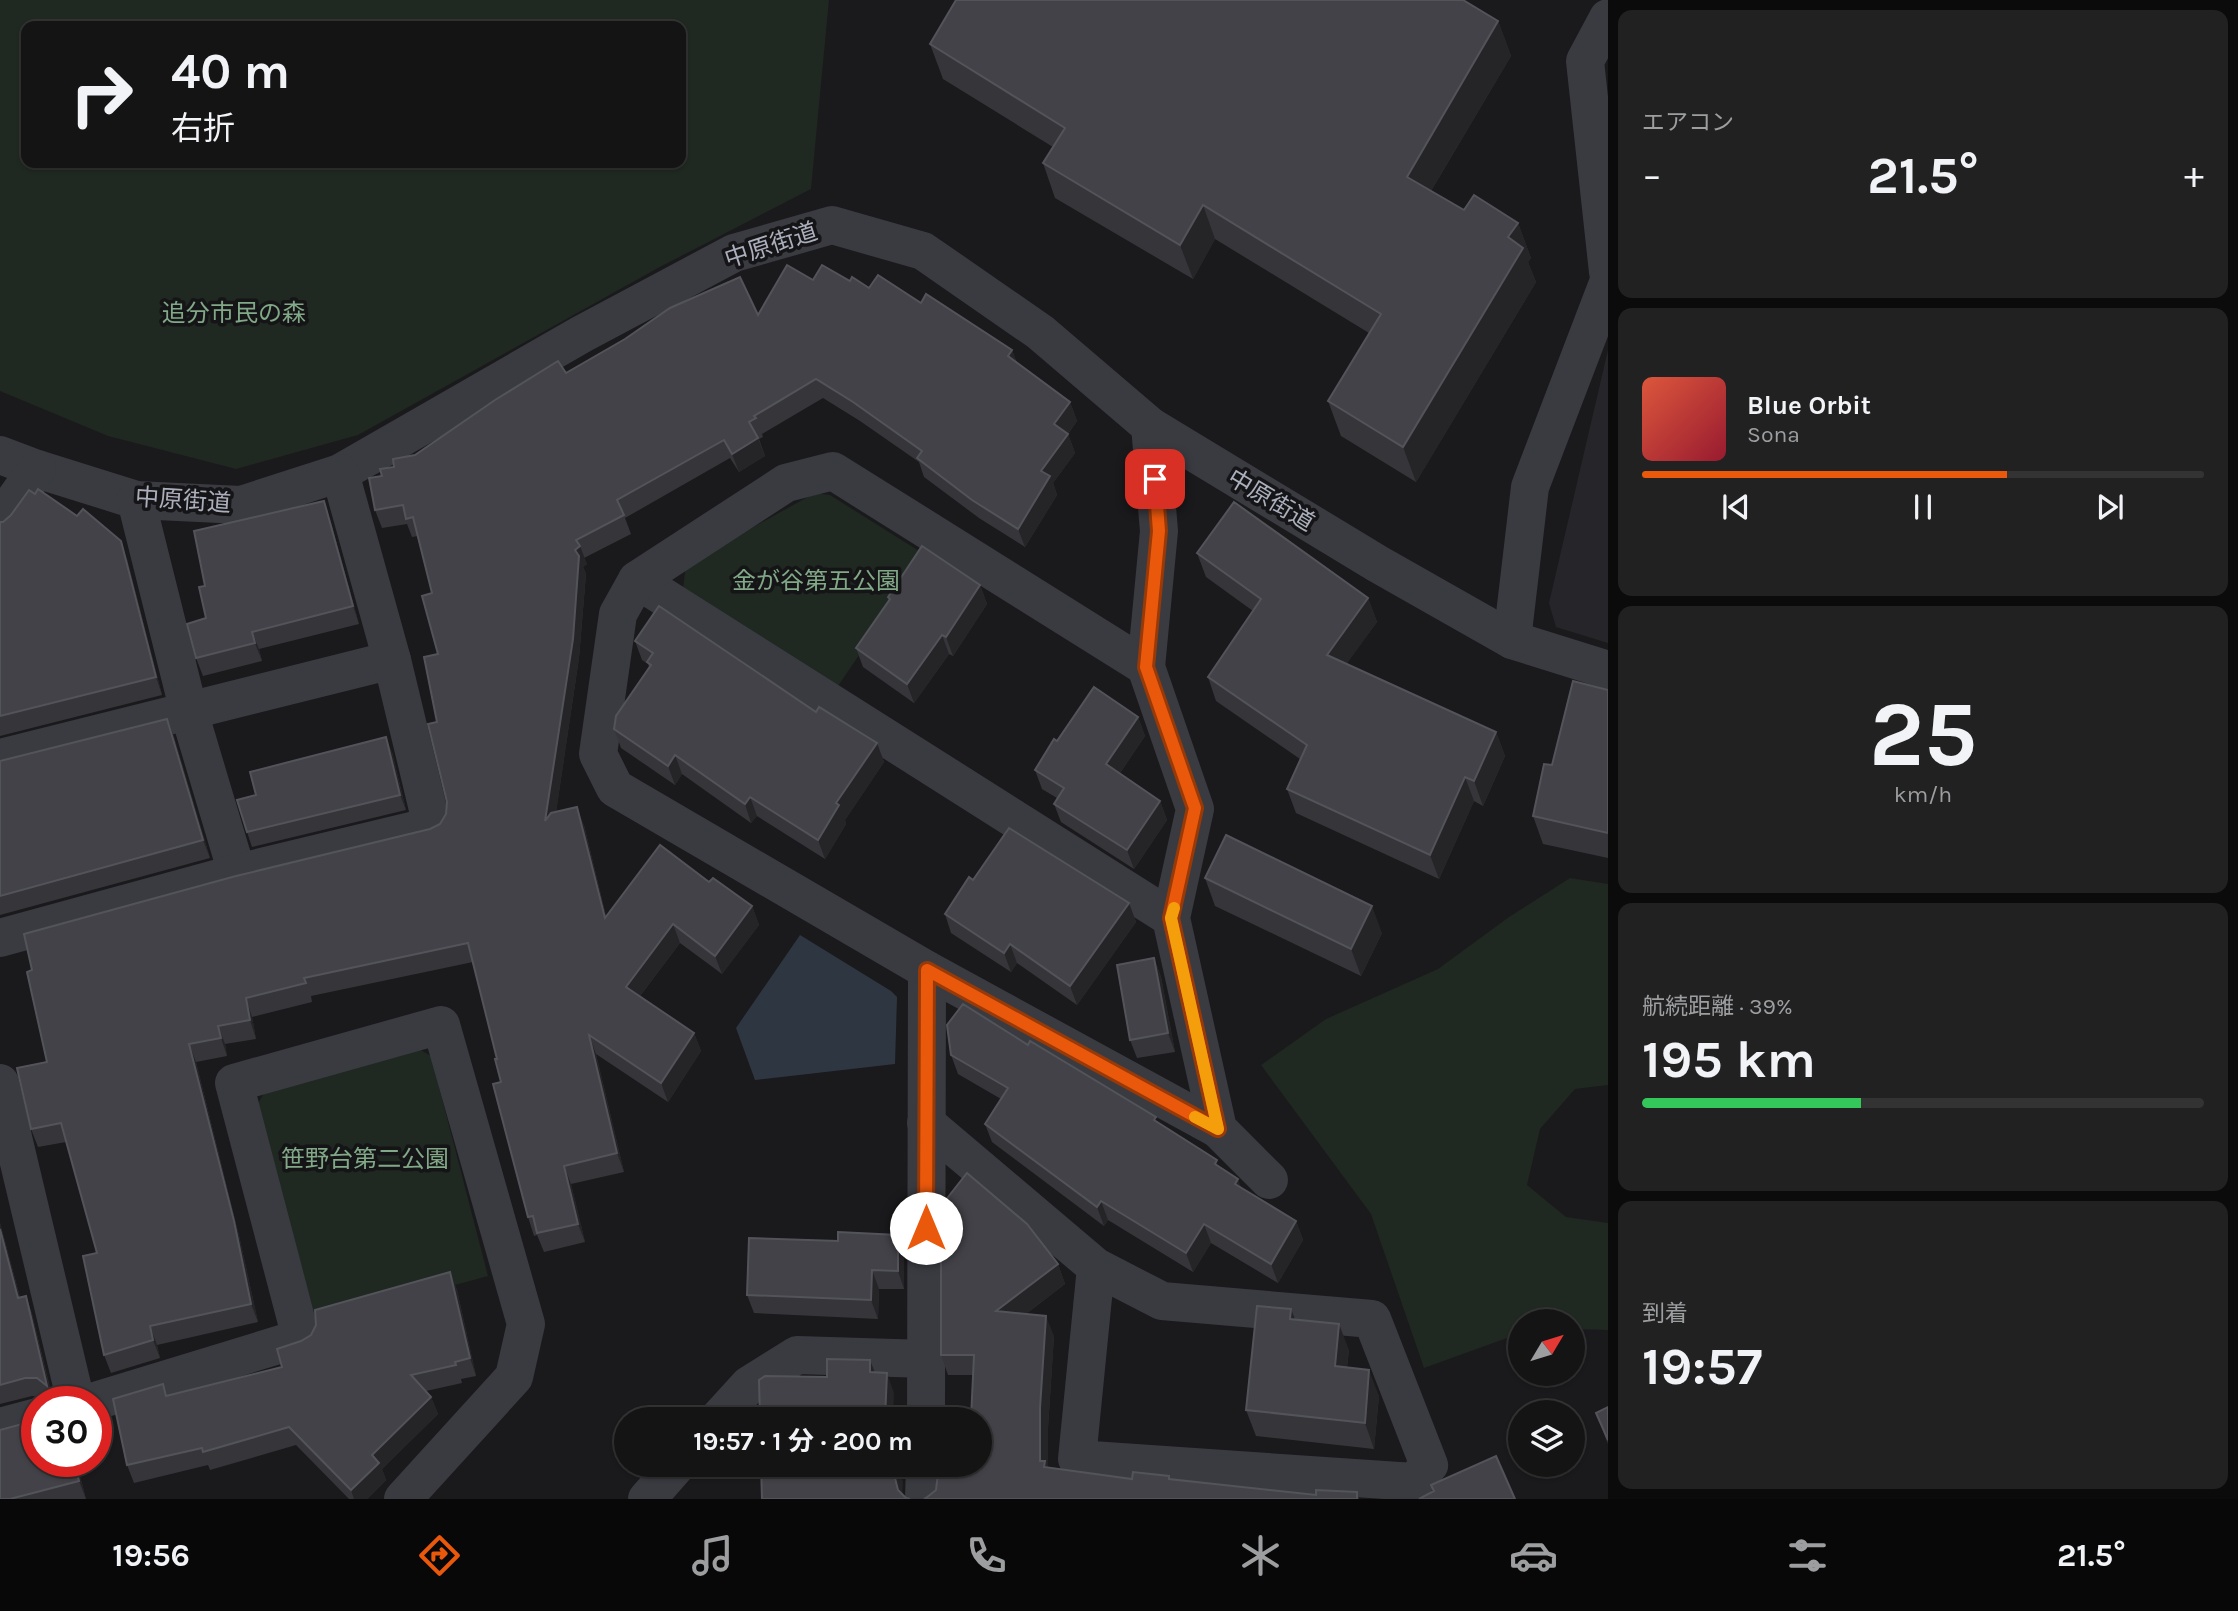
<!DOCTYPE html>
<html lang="ja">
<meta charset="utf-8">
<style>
body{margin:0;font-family:Karla,"Noto Sans JP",sans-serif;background:#212122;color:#f1f3f6;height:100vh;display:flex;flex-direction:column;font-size:26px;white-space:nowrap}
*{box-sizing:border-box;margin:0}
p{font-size:23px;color:#9d9ea0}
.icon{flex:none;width:38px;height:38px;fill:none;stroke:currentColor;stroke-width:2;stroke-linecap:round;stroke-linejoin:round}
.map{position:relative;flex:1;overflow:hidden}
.drawer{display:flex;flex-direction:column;gap:10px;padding:10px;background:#0b0b0c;width:630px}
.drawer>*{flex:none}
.hud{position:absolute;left:21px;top:21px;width:665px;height:147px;border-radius:14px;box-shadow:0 2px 5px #0004,0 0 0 2px #333334;background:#141415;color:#f1f3f6;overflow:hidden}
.needle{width:46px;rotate:52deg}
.controls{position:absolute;left:1508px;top:1309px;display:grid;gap:14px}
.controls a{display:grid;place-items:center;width:77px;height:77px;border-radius:50%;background:#141415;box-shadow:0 2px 5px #0004,0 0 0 2px #333334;font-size:35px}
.speed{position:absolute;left:21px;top:1386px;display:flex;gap:14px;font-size:35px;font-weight:700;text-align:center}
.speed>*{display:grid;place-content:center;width:91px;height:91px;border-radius:50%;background:#141415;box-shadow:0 2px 5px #0004,0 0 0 2px #333334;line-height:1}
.speed .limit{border:10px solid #d22;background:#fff;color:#111}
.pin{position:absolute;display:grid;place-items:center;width:60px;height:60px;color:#fff;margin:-30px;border-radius:14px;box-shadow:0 4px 10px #0006}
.me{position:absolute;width:77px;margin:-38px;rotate:0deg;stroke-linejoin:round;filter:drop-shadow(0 0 5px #0008)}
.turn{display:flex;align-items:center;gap:24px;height:147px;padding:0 35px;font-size:32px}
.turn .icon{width:91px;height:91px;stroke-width:2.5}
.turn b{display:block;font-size:49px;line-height:60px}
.big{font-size:52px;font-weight:700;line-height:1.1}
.drawer .widget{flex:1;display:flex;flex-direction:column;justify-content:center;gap:10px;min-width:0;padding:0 24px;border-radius:14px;background:#212122}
.drawer .dial{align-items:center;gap:0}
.dial b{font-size:91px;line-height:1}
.song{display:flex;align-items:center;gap:21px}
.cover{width:84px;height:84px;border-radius:10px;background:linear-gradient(135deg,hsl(10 70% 55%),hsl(350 70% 35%))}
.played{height:7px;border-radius:4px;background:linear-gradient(90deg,#ea580c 65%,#333334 65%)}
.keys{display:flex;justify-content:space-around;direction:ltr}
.heat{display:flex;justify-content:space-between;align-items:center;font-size:38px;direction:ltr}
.charge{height:10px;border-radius:5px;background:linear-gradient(90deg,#34c759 39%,#333334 0)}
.trip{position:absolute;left:614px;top:1407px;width:378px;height:70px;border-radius:35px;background:#141415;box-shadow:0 2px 5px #0004,0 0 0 2px #333334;font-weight:700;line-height:70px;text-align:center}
.menu{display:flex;height:112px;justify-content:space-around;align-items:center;background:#080808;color:#9d9ea0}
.menu .icon{width:49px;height:49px}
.menu .active{color:#ea580c}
.menu b{font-size:32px;color:#f1f3f6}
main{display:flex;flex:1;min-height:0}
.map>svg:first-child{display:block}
.built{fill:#262529}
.green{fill:#1f2821;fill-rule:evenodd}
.water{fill:#2e3741}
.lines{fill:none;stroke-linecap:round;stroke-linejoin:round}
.minor{stroke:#3a3b41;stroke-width:38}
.wall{fill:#36353a}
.shaded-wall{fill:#252528}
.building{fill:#424248;stroke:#53535a;stroke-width:2}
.route-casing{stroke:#983908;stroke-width:18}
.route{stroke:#ea580c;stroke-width:12}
.slow{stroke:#f59e0b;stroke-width:12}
.labels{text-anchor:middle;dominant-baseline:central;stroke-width:7;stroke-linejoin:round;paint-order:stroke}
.street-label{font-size:24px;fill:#abafbc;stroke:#151417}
.park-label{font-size:24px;fill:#81a887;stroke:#151417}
</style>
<main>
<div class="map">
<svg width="1608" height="1499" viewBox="0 0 1608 1499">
<rect width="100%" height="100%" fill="#1a1a1c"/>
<polygon class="built" points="1608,350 1608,643 1556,627 1549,603"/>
<g class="green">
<path d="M0 0H829L811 189 658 268 358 435 236 469 108 436 0 391ZM26 26H681V163H26Z"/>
<polygon points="815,493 830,495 927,556 838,686 683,589 686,564"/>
<polygon points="1570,878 1608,884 1608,1085 1575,1089 1540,1129 1527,1185 1566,1217 1608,1223 1608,1330 1573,1329 1573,1321 1521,1321 1521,1333 1424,1368 1371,1214 1261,1065 1326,1019 1438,969 1509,917"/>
<polygon points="419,1049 431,1056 488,1276 317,1323 256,1107 267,1088"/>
</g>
<polygon class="water" points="800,935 891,991 897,997 895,1064 755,1080 736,1028"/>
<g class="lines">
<g class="minor">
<polyline points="1608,18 1585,61 1608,272"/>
<polyline points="1150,426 1159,531 1146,667 1195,809 1171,918 1218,1129 1269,1180"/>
<polyline points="0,455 37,469 136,500 241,505 340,473 582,334 734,253 832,225 923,251 1040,332 1150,426 1378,564 1512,640 1608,670"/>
<polyline points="136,500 189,712 237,873"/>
<polyline points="0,520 37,469"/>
<polyline points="637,580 1171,918"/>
<polyline points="1512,640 1530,487 1608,283"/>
<polyline points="0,758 392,660"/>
<polyline points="0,938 237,873 432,826 392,660 340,473"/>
<polyline points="927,970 1218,1129"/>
<polyline points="0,1083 76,1402"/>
<polyline points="926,1123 1096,1267 1162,1301 1372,1319 1429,1465 1414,1482 1077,1459 1096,1267"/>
<polyline points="92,1402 301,1338 234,1083 441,1025 526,1324 514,1377 403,1499"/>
<polyline points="718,1419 749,1385 797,1355 927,1359"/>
<polyline points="926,1419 927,970 615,788 598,754 618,614 637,580 786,483 833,471 1146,667"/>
<polyline points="0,1427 37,1417"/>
<polyline points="647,1499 677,1465"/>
<polyline points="924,1499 925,1465"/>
</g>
</g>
<g class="wall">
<polygon points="1498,21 1511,56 1431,191 1464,210 1518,223 1531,258 1528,262 1536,282 1416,482 1341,436 1328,401 1369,333 1215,239 1193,279 1055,198 1043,163 1053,147 943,79 930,44"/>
<polygon points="813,280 850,281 921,303 1012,350 1017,363 1070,402 1077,421 1068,434 1075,453 1053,483 1057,495 1025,547 979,518 924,477 919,462 860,421 823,398 762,434 763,437 759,439 765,456 739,472 730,458 625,518 631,534 584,558 587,564 583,567 586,574 579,658 556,812 584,825 606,916 709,882 752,906 759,925 722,974 680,943 640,996 694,1033 701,1051 668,1102 596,1054 624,1172 571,1184 585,1242 544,1252 537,1235 534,1236 528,1217 497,1059 473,962 311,996 312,1002 252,1017 256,1039 225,1044 227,1056 196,1062 240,1240 258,1322 157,1345 160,1358 111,1373 104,1355 97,1253 66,1142 38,1147 31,1129 47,1062 440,824 446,814 447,802 437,722 438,654 432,593 418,536 412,537 407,524 382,528 375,510 382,476 415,455 566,373 758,315"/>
<polygon points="330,519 359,624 259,649 262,661 203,676 196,658 206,618 205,586"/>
<polygon points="0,522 127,559 162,695 0,736"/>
<polygon points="1197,553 1368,598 1377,622 1346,664 1496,732 1505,756 1483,806 1474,801 1439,879 1296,813 1287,789 1300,759 1216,701 1208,677 1253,611 1206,577"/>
<polygon points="980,585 987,604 953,656 949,654 914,703 863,667 856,648 889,601 888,597"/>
<polygon points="635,641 816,712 877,743 884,762 845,820 846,824 825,859 757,816 751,823 682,774 675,785 621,748 614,729 649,667 648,664 642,660"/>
<polygon points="1608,690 1608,858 1543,844 1533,816 1552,765"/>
<polygon points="1138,717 1145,736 1120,773 1160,801 1167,820 1134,869 1061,822 1054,804 1057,798 1042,789 1035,770 1057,741"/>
<polygon points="167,719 174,737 210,858 0,915 0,761"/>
<polygon points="392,752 406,810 252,847 247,832 256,795"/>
<polygon points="1205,878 1382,933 1361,976 1215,906"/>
<polygon points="973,880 1129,903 1136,922 1077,1005 1017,963 1011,972 951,933 945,914"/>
<polygon points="1154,958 1161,977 1175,1052 1137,1058 1130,1040"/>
<polygon points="1028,1045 1158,1122 1220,1167 1242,1189 1296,1221 1303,1240 1278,1283 1211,1243 1193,1272 1108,1220 1104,1226 992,1142 985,1124 1001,1099 958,1074 951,1055"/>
<polygon points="0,1223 20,1297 26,1296 32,1314 52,1396 58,1402 51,1402 43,1396 32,1396 0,1404"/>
<polygon points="904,1254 904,1289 879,1289 878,1319 754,1313 747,1295"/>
<polygon points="1058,1264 1065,1284 1026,1314 1054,1336 1048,1428 1048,1468 1132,1479 1169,1476 1170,1479 1316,1495 1357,1492 1359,1499 924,1499 926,1498 967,1467 980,1465 973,1375 948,1375 941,1355"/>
<polygon points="450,1272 457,1290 476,1376 461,1379 462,1383 426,1391 431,1397 438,1414 382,1469 386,1480 367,1499 349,1499 296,1445 210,1470 208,1465 134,1483 127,1465 163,1384 168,1396 282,1367 301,1341"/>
<polygon points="1291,1309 1295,1319 1349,1350 1347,1367 1379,1396 1374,1449 1256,1436 1246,1410"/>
<polygon points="1608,1407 1608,1444 1596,1413"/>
<polygon points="37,1461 76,1461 86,1499 0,1499"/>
</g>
<g class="shaded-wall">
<polygon points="1498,21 1511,56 1419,211 1407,177"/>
<polygon points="1203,205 1215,239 1193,279 1180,245"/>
<polygon points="1518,223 1531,258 1528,262 1536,282 1416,482 1403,447 1508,237"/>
<polygon points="1012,350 1019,368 1008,356"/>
<polygon points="1070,402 1077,421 1061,443 1054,424"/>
<polygon points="1068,434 1075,453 1053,483 1057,495 1025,547 1018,529 1041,471"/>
<polygon points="758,438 765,456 739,472 732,454"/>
<polygon points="324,501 330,519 359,624 353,606"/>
<polygon points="121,541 127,559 162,695 156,677"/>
<polygon points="580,546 587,564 583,567 586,574 579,658 552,840 545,821 575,550"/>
<polygon points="980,585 987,604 953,656 946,637"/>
<polygon points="1368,598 1377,622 1335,680 1327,655"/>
<polygon points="252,632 259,649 262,661 255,643"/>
<polygon points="942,635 949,654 914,703 907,684"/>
<polygon points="1138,717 1145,736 1113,783 1106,764"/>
<polygon points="167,719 174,737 210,858 203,840"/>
<polygon points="1496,732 1505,756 1483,806 1474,781"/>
<polygon points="386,737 392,752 406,810 400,795"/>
<polygon points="877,743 884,762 845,820 846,824 825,859 818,840 836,803"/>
<polygon points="675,755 682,774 675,785 668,766"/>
<polygon points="1465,777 1474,801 1439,879 1430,855"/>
<polygon points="750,797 757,816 751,823 745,804"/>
<polygon points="1160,801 1167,820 1134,869 1127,850"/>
<polygon points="577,807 584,825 611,937 605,918"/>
<polygon points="1129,903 1136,922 1077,1005 1070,986"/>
<polygon points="752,906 759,925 722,974 715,956"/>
<polygon points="1372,906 1382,933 1361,976 1351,949"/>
<polygon points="673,924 680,943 633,1005 626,987"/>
<polygon points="1010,944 1017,963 1011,972 1004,953"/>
<polygon points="1154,958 1161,977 1175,1052 1168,1033"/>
<polygon points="246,998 252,1017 256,1039 250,1020"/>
<polygon points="218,1026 225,1044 227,1056 221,1038"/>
<polygon points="694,1033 701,1051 668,1102 661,1083"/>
<polygon points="589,1035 596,1054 624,1172 617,1153"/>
<polygon points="189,1044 196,1062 240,1240 258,1322 251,1304"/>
<polygon points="564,1166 571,1184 585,1242 578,1224"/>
<polygon points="1238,1179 1245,1198 1235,1184"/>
<polygon points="1101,1201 1108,1220 1104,1226 1097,1207"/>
<polygon points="1296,1221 1303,1240 1278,1283 1271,1264"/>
<polygon points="0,1223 25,1316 18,1298 0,1229"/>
<polygon points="1204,1224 1211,1243 1193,1272 1186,1253"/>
<polygon points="898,1235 904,1254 904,1289 898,1271"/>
<polygon points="1058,1264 1065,1284 1003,1331 996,1311"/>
<polygon points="872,1270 879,1289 878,1319 871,1300"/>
<polygon points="450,1272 457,1290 476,1376 470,1358"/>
<polygon points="26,1296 32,1314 53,1402 47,1386"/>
<polygon points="1291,1309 1301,1335 1290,1319"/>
<polygon points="1046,1316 1054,1336 1048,1428 1048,1481 1040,1461 1040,1408"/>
<polygon points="1339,1324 1349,1350 1344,1392 1335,1366"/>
<polygon points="150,1326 157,1345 160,1358 153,1340"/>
<polygon points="870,1360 878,1380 870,1372"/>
<polygon points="1369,1370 1379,1396 1374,1449 1365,1423"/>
<polygon points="887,1373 894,1393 893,1419 885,1419"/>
<polygon points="431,1397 438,1414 382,1469 386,1480 367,1499 354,1499 351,1490 372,1455"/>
<polygon points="74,1461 76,1461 86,1499 79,1481"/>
<polygon points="895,1465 897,1465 903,1481 902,1499 901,1499 895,1478"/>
</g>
<g class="building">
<polygon points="956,0 1463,0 1498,21 1407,177 1464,210 1474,195 1518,223 1508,237 1523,248 1403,447 1328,401 1381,314 1203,205 1180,245 1043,163 1065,128 930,44"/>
<polygon points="787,265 813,280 822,265 850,281 852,277 869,288 878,275 921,303 926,294 1012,350 1008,356 1070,402 1054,424 1068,434 1041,471 1050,476 1018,529 972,500 917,458 922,451 853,402 816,379 754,416 756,418 749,422 758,438 732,454 724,440 617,500 624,515 576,540 580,546 575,550 579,556 573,639 545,821 551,813 577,807 605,918 660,845 709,882 713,878 752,906 715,956 673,924 626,987 694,1033 661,1083 589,1035 617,1153 564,1166 578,1224 537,1233 533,1216 528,1217 493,1084 501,1082 495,1059 497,1059 468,943 304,978 306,983 246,998 250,1020 218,1026 221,1038 189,1044 234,1221 251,1304 150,1326 153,1340 104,1355 83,1256 97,1253 61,1123 31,1129 17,1068 47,1062 27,972 32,970 24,934 236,876 430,829 440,824 446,814 447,802 428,724 437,722 424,657 438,654 422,596 432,593 413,517 406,519 403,505 375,510 369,478 382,476 380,469 394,467 393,459 415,455 495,400 558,361 566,373 625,339 670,308 740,277 758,315"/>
<polygon points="38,489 77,516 83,509 121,541 156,677 0,716 0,522 3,522 11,515 29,490 35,494"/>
<polygon points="324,501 353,606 252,632 255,643 196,658 187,624 206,618 199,587 205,586 194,531"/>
<polygon points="1234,502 1368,598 1327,655 1496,732 1474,781 1465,777 1430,855 1287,789 1307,745 1208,677 1261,599 1197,553"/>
<polygon points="922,546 980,585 946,637 942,635 907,684 856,648 890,599 888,597"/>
<polygon points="659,606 816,712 819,707 877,743 836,803 839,805 818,840 750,797 745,804 675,755 668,766 614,729 616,716 651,665 647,662 653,653 635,641"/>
<polygon points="1573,681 1608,690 1608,833 1533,816 1544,764 1552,765"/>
<polygon points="1094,687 1138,717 1106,764 1160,801 1127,850 1054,804 1064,788 1035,770 1054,739 1057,741"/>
<polygon points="167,719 203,840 0,896 0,761"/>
<polygon points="386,737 400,795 247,832 237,800 256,795 250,772"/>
<polygon points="1009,828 1129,903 1070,986 1010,944 1004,953 945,914 969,877 973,880"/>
<polygon points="1226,835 1372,906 1351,949 1205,878"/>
<polygon points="1154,958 1168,1033 1130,1040 1117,965"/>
<polygon points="963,1004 1028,1045 1030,1041 1156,1117 1154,1120 1217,1160 1215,1164 1238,1179 1235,1184 1296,1221 1271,1264 1204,1224 1186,1253 1101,1201 1097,1207 985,1124 1008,1088 951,1055 947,1025"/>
<polygon points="967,1173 1027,1224 1058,1264 996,1311 1046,1316 1040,1408 1040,1461 1045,1461 1044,1467 1132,1479 1133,1472 1169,1476 1169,1479 1316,1495 1316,1490 1357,1492 1357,1499 924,1499 926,1498 936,1490 939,1465 967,1467 967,1465 980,1465 980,1419 971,1419 974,1355 941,1355 941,1206"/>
<polygon points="0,1229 18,1298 26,1296 47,1386 37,1378 25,1378 0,1385"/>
<polygon points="838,1232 898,1235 898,1271 872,1270 871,1300 747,1295 749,1238 838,1241"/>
<polygon points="450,1272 470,1358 455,1362 456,1365 411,1375 431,1397 372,1455 379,1463 351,1490 289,1427 203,1452 202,1448 127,1465 113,1399 163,1384 166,1396 282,1367 277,1349 301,1341 311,1335 316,1325 315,1310"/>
<polygon points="1257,1306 1291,1309 1290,1319 1339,1324 1335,1366 1369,1370 1365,1423 1246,1410"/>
<polygon points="827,1359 870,1360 870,1372 887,1373 885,1419 760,1419 759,1380 765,1376 827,1377"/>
<polygon points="52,1396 58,1402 51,1402"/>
<polygon points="1608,1407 1608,1440 1596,1413"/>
<polygon points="37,1420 37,1461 74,1461 79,1481 10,1499 0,1499 0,1430"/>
<polygon points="1496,1456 1515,1499 1419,1499 1434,1491 1431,1485"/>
<polygon points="761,1465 895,1465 895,1478 898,1490 906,1498 910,1499 762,1499"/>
</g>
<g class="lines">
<g class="route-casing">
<polyline id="route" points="926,1228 927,970 1218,1129 1171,918 1195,808 1146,667 1159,531 1155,479"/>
</g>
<use href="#route" class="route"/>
<polyline class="slow" points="1174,908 1171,918 1218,1129 1195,1117"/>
</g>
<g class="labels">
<g class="street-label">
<text transform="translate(771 245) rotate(-18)">中原街道</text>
<text transform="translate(183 500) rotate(4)">中原街道</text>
<text transform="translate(1271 500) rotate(31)">中原街道</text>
</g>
<g class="park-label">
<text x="234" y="313">追分市民の森</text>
<text x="816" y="581">金が谷第五公園</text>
<text x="365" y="1159">笹野台第二公園</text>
</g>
</g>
</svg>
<div class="controls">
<a><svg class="needle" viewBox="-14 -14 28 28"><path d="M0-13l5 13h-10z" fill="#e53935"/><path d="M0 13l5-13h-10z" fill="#9d9ea0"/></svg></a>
<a><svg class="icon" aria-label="layers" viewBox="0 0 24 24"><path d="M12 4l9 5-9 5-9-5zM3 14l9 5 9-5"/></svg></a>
</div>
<div class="speed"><div class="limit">30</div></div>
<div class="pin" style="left:1155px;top:479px;background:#d93025"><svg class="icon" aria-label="arrive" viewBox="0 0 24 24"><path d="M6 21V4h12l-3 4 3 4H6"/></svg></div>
<svg class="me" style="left:926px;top:1228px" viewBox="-20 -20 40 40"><circle r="19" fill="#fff"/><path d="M0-13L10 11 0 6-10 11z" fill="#ea580c"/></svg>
<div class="trip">19:57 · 1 分 · 200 m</div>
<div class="hud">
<div class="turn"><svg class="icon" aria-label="right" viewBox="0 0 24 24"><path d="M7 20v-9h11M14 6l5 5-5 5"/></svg><div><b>40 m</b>右折</div></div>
</div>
</div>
<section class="drawer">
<div class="widget"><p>エアコン</p>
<div class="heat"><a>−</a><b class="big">21.5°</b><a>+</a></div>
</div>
<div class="widget">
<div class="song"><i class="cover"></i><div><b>Blue Orbit</b><p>Sona</p></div></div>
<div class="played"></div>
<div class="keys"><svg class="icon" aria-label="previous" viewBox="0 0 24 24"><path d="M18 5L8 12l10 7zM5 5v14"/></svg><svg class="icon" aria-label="pause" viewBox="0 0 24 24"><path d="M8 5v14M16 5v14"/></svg><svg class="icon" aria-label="next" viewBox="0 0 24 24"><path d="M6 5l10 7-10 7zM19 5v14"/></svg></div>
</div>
<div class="widget dial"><b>25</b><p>km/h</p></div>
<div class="widget"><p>航続距離 · 39%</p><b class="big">195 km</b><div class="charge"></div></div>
<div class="widget"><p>到着</p><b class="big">19:57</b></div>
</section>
</main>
<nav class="menu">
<b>19:56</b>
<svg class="icon active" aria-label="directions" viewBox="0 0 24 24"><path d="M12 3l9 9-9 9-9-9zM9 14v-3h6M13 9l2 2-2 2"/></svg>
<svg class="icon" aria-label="music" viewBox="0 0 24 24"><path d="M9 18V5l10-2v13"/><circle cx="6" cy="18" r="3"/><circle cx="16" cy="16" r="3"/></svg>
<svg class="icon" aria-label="phone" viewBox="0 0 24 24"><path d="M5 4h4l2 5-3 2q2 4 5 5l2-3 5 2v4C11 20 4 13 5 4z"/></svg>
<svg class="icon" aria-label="climate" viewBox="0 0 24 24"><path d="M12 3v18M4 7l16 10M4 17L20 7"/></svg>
<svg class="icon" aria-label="car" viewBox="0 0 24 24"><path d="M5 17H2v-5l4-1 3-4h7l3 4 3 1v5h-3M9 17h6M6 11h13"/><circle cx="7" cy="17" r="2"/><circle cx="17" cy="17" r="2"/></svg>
<svg class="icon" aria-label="filters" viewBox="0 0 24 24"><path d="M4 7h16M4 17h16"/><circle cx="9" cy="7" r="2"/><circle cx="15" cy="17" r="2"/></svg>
<b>21.5°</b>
</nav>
